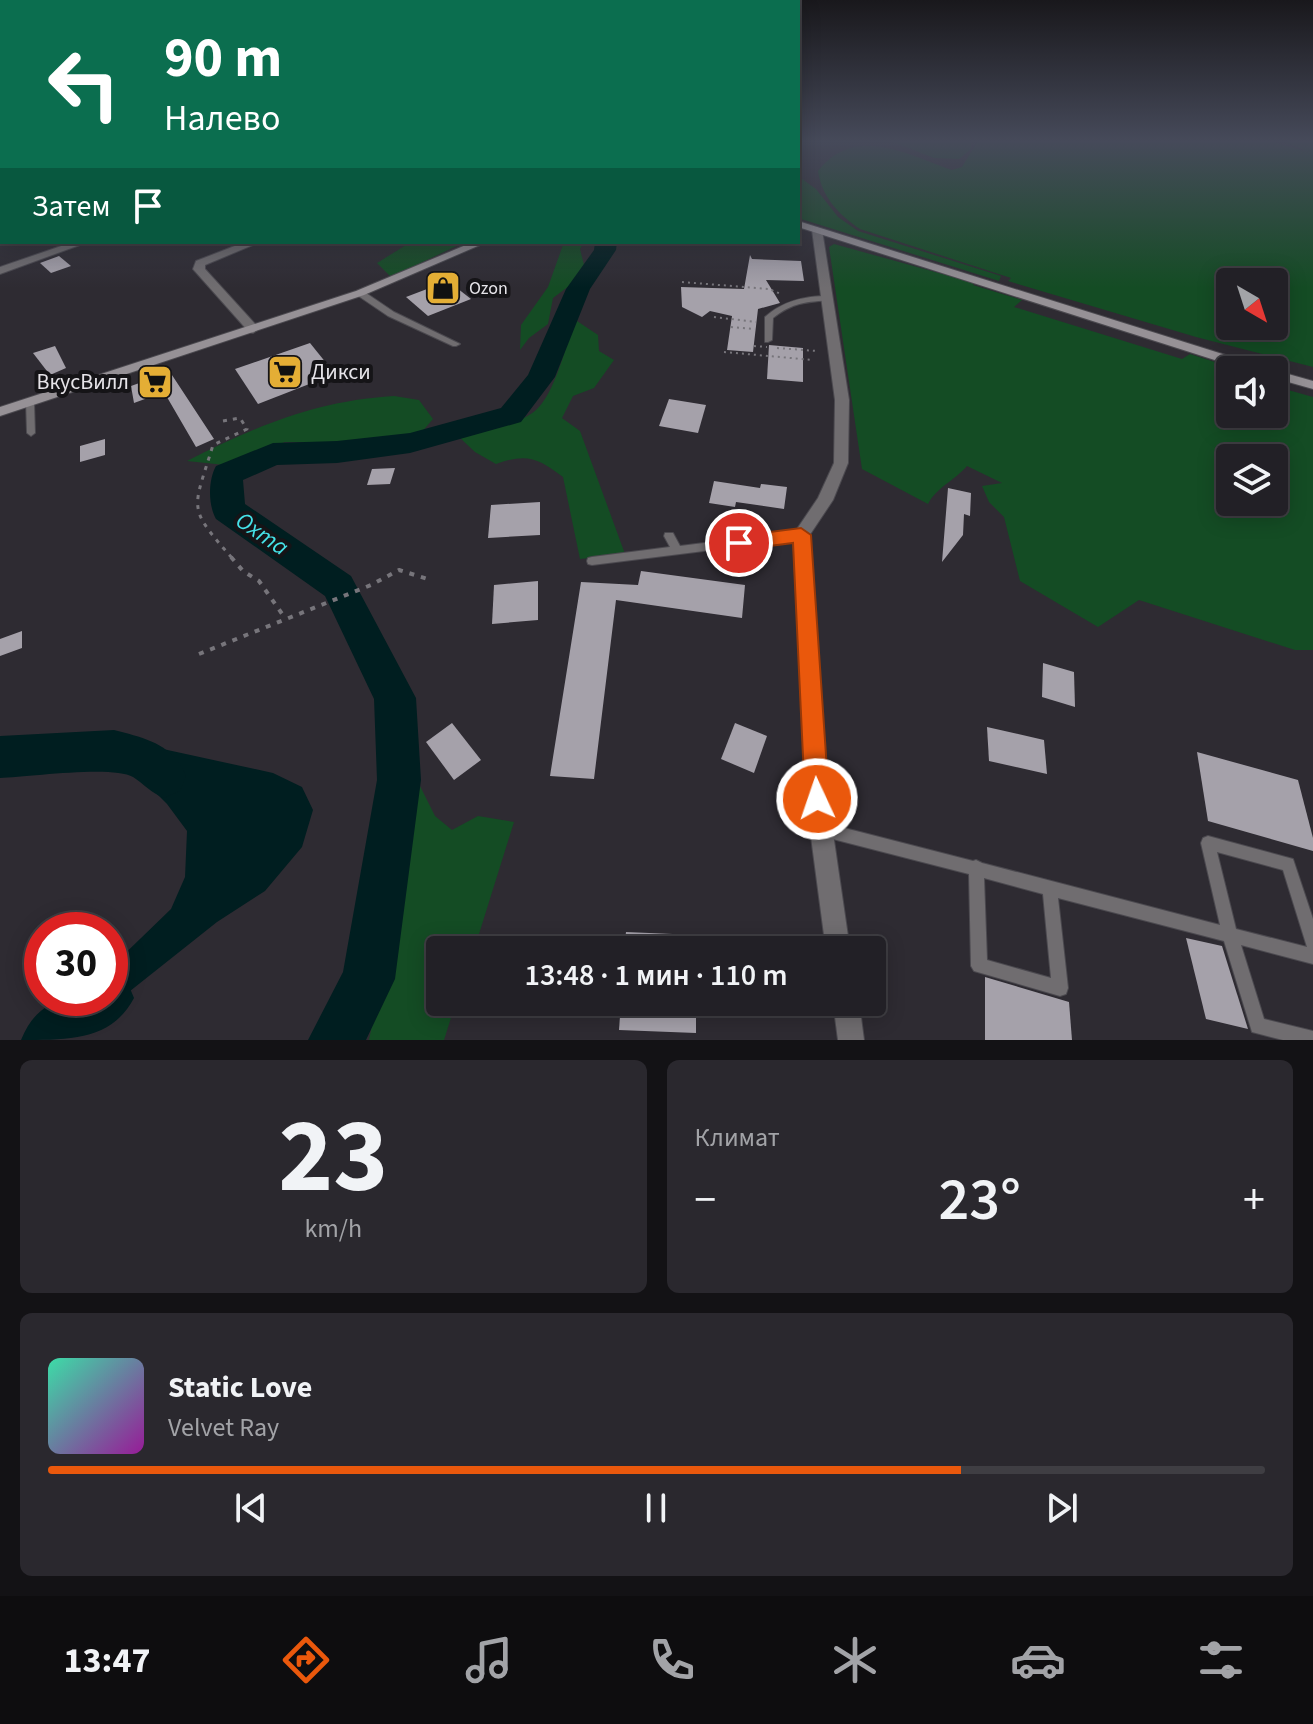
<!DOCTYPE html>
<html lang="ru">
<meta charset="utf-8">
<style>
body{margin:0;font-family:"Source Sans 3",sans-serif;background:#2a282e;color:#f1f3f6;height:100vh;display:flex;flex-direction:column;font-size:30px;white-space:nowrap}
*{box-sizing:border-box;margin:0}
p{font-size:26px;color:#a2a3a7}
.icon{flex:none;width:44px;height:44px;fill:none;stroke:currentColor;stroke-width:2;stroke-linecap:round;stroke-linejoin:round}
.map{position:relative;height:1040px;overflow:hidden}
.drawer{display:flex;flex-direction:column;gap:20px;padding:20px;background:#131215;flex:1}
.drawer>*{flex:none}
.hud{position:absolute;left:0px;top:0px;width:800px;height:244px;box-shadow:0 4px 20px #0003,0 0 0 2px #3f3e43;background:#0b6e4f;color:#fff;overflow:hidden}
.needle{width:52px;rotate:141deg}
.tools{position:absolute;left:1216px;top:268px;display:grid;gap:16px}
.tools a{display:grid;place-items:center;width:72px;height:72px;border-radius:8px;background:#222026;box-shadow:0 4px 20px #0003,0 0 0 2px #3f3e43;font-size:40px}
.speed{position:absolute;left:24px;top:912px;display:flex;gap:16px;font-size:40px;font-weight:700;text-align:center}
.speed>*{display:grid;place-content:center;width:104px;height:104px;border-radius:50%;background:#222026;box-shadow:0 4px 20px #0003,0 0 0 2px #3f3e43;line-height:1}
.speed .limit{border:12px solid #d22;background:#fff;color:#111}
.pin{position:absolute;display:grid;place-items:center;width:68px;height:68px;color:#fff;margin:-34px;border:4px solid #fff;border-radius:50%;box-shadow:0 2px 8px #0007}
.me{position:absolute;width:88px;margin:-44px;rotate:357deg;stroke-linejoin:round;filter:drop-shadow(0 0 6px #0008)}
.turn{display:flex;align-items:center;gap:28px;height:168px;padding:0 32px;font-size:36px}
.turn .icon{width:104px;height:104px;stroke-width:2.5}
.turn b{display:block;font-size:56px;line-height:68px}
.then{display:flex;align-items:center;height:76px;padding:0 32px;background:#0003;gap:16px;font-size:30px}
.big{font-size:60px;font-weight:600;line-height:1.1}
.drawer .card{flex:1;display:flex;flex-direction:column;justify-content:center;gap:12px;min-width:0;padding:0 28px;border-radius:12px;background:#2a282e}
.drawer .dial{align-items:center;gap:0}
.dial b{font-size:104px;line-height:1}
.song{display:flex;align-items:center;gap:24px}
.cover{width:96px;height:96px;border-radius:12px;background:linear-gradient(135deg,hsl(160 70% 55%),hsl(300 70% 35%))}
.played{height:8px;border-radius:4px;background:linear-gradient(90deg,#ea580c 75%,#3f3e43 75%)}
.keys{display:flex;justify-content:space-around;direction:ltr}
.heat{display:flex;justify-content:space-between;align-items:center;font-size:44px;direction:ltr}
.drawer .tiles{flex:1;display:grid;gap:20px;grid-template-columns:1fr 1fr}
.card:last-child{grid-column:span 2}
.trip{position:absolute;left:426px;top:936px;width:460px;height:80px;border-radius:8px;background:#222026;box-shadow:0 4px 20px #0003,0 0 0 2px #3f3e43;font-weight:600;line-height:80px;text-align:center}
.dock{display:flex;height:128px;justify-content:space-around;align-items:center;background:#0e0d0f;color:#a2a3a7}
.dock .icon{width:56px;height:56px}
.dock .selected{color:#ea580c}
.dock b{font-size:36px;color:#f1f3f6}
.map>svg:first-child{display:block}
.green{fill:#144c24;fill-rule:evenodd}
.water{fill:#001e20}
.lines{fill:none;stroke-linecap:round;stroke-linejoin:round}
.river{fill:#001e20;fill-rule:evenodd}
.building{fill:#a5a1aa}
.lane-casing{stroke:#4b494f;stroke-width:2}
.street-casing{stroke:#4b494f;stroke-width:2}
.secondary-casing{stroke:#4b494f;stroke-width:2}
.path-far2{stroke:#77757b;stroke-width:2;stroke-dasharray:2 4;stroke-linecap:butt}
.path-far1{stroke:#77757b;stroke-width:3;stroke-dasharray:4 6;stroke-linecap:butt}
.path{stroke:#77757b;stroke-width:4;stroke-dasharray:5 7;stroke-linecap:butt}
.lane{fill:#706d70;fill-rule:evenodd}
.street{fill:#706d70;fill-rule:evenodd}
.secondary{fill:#969196;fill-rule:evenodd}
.path-bridge{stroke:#77757b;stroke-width:2;stroke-dasharray:2 4;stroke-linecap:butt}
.route{fill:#ea580c;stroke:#983908;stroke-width:2}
.labels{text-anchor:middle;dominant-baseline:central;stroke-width:8;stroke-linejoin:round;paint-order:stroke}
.far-poi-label{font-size:18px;fill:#e6e4e9;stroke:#151417;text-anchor:start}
.poi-label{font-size:22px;fill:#e6e4e9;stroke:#151417;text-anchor:start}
.water-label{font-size:24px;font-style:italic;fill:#45e2e8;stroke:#151417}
</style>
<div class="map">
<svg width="1313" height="1040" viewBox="0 0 1313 1040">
<rect width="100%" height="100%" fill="#2e2b32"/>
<g class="green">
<polygon points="893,142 971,142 971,149 959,159 934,158"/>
<path d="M977 142H1273L1309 152 1283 142H1313V367L1196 337 1008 281 1011 278 860 229C838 214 822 197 818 171 855 124 906 154 952 170L962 167ZM1274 282V326H1230V282Z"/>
<polygon points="798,176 816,189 838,217 858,231 1001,276 999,281 798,218"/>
<polygon points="411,242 465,242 391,277 377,263"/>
<polygon points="564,242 584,242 580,249 584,265 573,283 553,298 548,324 529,338 520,350 521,325 548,287"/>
<path d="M834 244 975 283 973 285 1022 300 1014 307 1182 359 1190 354 1221 364 1225 371 1230 373V414H1274V386L1313 397V650H1295L1139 600 1098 627 1020 581 1004 517 989 502 982 486 1002 483 967 466C954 481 937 487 928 504L862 469 829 247ZM1230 458H1274V502H1230Z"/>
<path d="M574 319 598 335 599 351 614 360 594 388 573 396 562 418 580 431 625 554 580 559 563 477C538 458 527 453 496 464L475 452 459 437C481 432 519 425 536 410 555 393 567 344 574 319Z"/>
<path d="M394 396 419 400 433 419 421 433 364 442H285L225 465 187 461C257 426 314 401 394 396Z"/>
<polygon points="420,786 435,816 452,830 478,816 514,822 474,950 440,950 440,1002 456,1002 444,1040 369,1040"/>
</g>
<polygon class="water" points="140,744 273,773 302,787 313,810 302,847 265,891 217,922 86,1026 72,1003 77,998 110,998 110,968 171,909 185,877 187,831 167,804 122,759"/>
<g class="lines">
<g class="river">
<path d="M595 242H617L616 250 590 289 555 377 521 422 410 453 337 463 277 465 243 480 245 504 351 576 416 698 421 780 395 979 366 1040H308L343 972 377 780 374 699 325 596 216 519C208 505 208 480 216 466L273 443 337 441 410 433 501 408 528 375 566 289 594 250Z"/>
<path d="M114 730C145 738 173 744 186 776L180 791 164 798C151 793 144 784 133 777 113 765 27 777 0 778V736Z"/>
<path d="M110 972 126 979 134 998C112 1040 70 1040 21 1040 39 996 68 998 110 998Z"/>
</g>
</g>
<g class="building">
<polygon points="750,255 752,259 801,261 804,281 766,280 780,303 758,309 753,352 727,350 732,316 710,311 702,317 682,307 681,287 744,289"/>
<polygon points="59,256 71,266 51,273 40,263"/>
<polygon points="448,281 471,299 428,316 406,297"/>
<polygon points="310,343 335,374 258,404 235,369"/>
<polygon points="769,345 803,348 803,382 767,379"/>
<polygon points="55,346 66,368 50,375 33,353"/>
<polygon points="170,372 214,439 196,447 164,392 134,403 131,386"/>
<polygon points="669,399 706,405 698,433 659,426"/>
<polygon points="105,439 105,455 80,462 80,446"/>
<polygon points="395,468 390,484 367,485 372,469"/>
<polygon points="714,481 760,488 761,484 787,487 784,509 736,502 735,507 709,503"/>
<polygon points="948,488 971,493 970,516 964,514 963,535 942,562"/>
<polygon points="540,502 540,535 488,538 491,505"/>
<polygon points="641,571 745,585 742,618 616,600 594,779 550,776 581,582 638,585"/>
<polygon points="538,581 538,620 492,624 494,585"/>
<polygon points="22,631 22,648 0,656 0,639"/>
<polygon points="1043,663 1074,672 1075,707 1042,697"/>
<polygon points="452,723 481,760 454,780 426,742"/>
<polygon points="735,723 767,736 754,773 721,759"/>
<polygon points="987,727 1044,740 1047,774 989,761"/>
<polygon points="1197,752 1298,780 1313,838 1313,851 1208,821"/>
<polygon points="626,932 696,935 696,950 624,950"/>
<polygon points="1186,938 1222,946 1248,1029 1206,1019"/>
<polygon points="985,977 1069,1002 1072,1040 985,1040"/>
<polygon points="621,1002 696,1002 696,1033 619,1030"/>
</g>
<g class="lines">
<g class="lane-casing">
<g id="lane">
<polygon points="357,291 363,291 394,312 460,344 456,346 453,346 388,316 357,295"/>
<path d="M828 296 832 298 831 300C807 302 793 302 773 318L772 340 768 342H765V317C783 301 804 296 828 296Z"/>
<polygon points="30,399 34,402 35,433 31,436 27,433 26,402"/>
<polygon points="801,531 805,532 806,535 805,538 801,539 592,565 588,564 587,561 588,558 592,557 670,547 664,536 665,533 673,533 680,546"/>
<path d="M821 822 973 861 976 860 982 863 1220 925 1201 843 1203 838 1208 836 1293 859 1313 919V964L1241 945 1264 1019 1313 1031V1040H1283L1252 1032 1224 941 1058 898 1068 988 1066 994 1060 996 974 971 971 966 969 874 821 836 816 834 814 829 816 824ZM1217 852 1283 870 1307 947 1236 929ZM984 878 1043 894 1051 978 987 960Z"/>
</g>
</g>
<g class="street-casing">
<g id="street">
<polygon points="2,167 2,173 0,174 0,168"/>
<polygon points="817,227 822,230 849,400 848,463 833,500 809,536 828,799 850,950 826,950 806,799 793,535 818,498 834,463 835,400 812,230"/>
<polygon points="73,242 88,242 0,274 0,267"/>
<polygon points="245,242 260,242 205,265 205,269 257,326 259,329 253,333 249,332 193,269 196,261"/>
<polygon points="833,1002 859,1002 864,1040 838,1040"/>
</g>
</g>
<g class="secondary-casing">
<g id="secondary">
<polygon points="798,221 1264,367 1266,370 1246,370 798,227"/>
<polygon points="473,242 487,242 364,295 0,416 0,407 356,291"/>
<polygon points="1274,370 1313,381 1313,389 1274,378"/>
</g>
</g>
<g class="path-far2">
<polyline points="682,282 769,289 781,294"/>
<polyline points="714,317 756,322"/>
<polyline points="731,327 755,329"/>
<polyline points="777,348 817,351"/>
<polyline points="724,352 813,360"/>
</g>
<path class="path-far1" d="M223 421 240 418 247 429 213 445C193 511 186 506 233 559"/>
<g class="path">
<polyline points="231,557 243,571 259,581 285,618"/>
<polyline points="199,654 371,585 399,570 431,580"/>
</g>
<use href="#lane" class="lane"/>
<use href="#street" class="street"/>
<use href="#secondary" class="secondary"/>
<polyline class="path-bridge" points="754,346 767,347"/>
</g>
<linearGradient id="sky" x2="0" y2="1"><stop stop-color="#19181c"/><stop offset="0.49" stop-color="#464a5a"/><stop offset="1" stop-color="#464a5a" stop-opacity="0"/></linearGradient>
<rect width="1313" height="288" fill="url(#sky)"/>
<polygon class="route" points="801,528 811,535 829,799 825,807 817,811 808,807 805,799 793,543 739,550 730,543 739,536"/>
<defs>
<g id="shop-square" transform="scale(1.8)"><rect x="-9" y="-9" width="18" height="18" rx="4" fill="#e4ae35" stroke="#151417"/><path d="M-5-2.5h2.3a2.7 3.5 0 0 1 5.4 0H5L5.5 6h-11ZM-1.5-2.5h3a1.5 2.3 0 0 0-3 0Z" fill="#111"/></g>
<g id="supermarket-square" transform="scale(1.8)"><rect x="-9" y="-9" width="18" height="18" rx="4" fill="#e4ae35" stroke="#151417"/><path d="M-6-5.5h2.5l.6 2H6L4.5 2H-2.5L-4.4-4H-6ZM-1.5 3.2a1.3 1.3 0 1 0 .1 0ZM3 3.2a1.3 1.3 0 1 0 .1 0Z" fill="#111"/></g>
</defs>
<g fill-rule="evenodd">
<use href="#shop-square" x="443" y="288"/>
<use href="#supermarket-square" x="285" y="372"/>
<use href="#supermarket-square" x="155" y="382"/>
</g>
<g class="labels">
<g class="far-poi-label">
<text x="469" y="288">Ozon</text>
</g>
<g class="poi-label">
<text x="311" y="372">Дикси</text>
<text x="129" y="382" text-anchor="end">ВкусВилл</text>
</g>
<g class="water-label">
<text transform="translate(262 534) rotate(34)">Охта</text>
</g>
</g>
</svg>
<div class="tools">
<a><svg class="needle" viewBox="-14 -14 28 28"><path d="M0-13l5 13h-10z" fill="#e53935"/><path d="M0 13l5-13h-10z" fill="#a2a3a7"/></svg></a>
<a><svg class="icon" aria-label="sound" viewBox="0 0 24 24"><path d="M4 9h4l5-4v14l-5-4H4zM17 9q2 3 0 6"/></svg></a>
<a><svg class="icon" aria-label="layers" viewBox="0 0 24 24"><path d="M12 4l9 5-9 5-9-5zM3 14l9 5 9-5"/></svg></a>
</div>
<div class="speed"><div class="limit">30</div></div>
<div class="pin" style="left:739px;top:543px;background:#d93025"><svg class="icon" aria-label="arrive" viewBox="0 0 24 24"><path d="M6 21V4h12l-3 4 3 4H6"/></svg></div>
<svg class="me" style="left:817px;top:799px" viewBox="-20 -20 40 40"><circle r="17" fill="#ea580c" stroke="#fff" stroke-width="3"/><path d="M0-11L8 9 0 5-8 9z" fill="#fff"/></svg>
<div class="trip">13:48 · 1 мин · 110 m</div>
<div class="hud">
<div class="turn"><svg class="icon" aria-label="left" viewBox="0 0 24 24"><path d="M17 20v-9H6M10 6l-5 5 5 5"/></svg><div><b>90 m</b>Налево</div></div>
<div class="then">Затем<svg class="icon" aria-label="arrive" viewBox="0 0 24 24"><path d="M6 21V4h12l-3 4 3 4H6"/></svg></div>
</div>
</div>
<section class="drawer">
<div class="tiles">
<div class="card dial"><b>23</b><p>km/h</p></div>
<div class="card"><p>Климат</p>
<div class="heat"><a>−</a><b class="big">23°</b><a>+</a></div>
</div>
<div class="card">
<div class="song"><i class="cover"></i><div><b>Static Love</b><p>Velvet Ray</p></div></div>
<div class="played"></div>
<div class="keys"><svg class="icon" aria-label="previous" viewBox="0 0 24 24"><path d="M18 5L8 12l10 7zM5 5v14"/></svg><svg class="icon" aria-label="pause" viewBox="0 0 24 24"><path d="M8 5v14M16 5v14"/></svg><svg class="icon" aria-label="next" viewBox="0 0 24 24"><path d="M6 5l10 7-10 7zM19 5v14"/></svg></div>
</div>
</div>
</section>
<nav class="dock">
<b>13:47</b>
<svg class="icon selected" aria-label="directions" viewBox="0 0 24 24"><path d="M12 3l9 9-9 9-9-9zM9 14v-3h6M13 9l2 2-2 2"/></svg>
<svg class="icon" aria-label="music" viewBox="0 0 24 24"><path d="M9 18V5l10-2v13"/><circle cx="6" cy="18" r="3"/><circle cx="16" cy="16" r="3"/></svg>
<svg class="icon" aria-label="phone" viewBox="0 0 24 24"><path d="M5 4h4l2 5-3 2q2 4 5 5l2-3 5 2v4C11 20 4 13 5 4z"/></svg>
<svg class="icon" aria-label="climate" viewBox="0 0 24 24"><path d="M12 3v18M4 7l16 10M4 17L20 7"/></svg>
<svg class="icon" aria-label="car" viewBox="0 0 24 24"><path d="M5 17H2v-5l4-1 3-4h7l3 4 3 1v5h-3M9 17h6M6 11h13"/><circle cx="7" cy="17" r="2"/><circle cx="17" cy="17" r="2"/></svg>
<svg class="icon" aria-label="filters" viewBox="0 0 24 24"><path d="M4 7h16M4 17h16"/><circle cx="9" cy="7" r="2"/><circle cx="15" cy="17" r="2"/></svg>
</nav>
